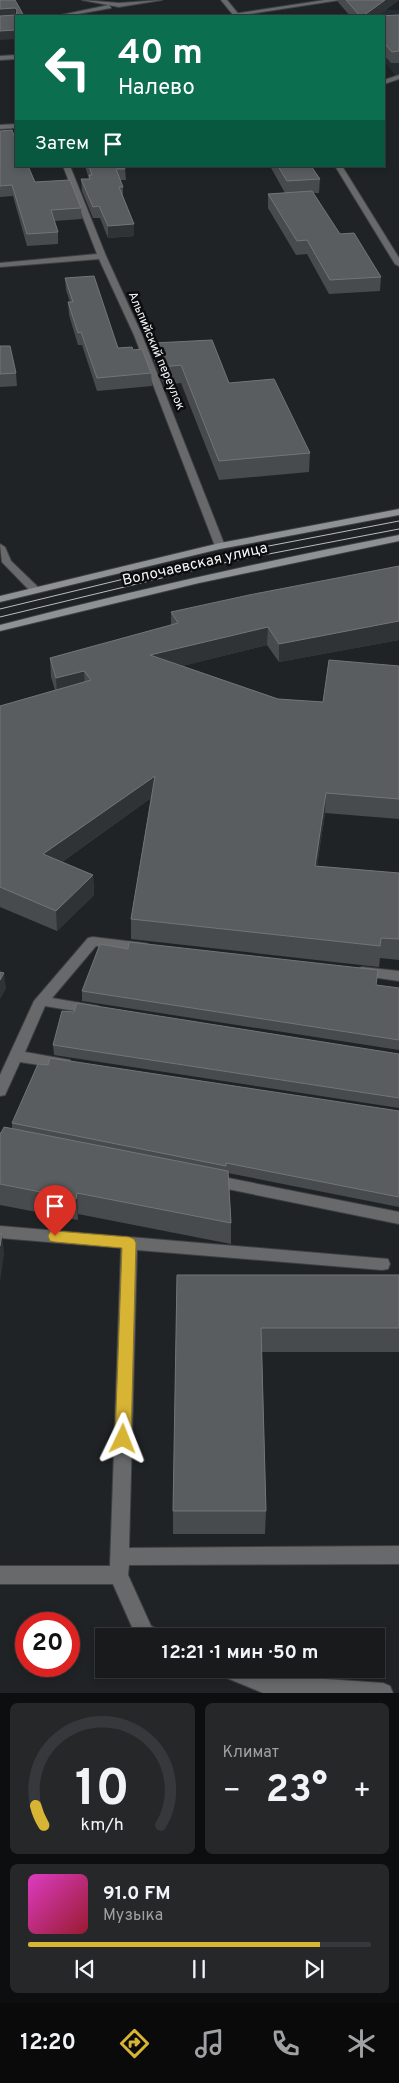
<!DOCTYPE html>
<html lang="ru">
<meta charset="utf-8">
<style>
body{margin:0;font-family:Overpass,sans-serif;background:#252729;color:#f1f3f6;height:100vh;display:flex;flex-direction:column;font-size:19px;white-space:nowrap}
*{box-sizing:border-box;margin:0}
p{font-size:16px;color:#9fa1a3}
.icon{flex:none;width:28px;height:28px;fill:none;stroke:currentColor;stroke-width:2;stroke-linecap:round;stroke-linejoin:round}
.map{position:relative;height:1693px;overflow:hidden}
.panel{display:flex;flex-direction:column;gap:10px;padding:10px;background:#0d0e0f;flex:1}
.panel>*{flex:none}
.guide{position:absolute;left:15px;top:15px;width:370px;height:152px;border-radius:0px;box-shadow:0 2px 8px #0003,0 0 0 1px #36383b;background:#0b6e4f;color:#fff;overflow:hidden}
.speed{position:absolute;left:15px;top:1612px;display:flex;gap:10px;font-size:25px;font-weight:700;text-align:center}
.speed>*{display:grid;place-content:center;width:65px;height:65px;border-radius:50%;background:#181a1c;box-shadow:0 2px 8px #0003,0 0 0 1px #36383b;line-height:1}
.speed .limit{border:8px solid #d22;background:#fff;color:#111}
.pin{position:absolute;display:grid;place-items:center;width:42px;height:42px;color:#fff;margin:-51px -21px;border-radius:50% 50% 50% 0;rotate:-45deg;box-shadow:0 0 5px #0007}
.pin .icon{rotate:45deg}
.me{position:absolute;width:55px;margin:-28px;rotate:2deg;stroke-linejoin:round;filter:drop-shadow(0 0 4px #0008)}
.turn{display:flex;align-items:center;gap:18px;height:105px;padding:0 20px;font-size:22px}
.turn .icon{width:65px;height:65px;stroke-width:2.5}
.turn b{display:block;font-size:35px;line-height:42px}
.then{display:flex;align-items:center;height:48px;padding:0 20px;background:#0003;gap:10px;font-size:19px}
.big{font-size:38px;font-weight:700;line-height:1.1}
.panel .card{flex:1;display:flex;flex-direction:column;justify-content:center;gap:8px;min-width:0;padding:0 18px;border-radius:8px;background:#252729}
.panel .dial{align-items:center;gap:0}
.dial svg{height:130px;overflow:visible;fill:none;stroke:#36383b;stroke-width:7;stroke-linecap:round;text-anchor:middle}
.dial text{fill:#f1f3f6;stroke:none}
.song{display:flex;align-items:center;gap:15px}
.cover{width:60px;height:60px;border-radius:8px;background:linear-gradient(135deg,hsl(310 70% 55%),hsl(350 70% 35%))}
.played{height:5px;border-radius:2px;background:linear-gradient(90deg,#d7b434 85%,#36383b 85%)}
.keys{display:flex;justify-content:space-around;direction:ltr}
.heat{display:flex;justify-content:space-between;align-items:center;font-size:28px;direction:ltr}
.panel .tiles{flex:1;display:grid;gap:10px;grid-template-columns:1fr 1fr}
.card:last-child{grid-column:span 2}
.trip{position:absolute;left:95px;top:1628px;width:290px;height:50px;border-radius:0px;background:#181a1c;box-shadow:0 2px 8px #0003,0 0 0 1px #36383b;font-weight:700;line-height:50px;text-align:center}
.tab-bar{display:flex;height:80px;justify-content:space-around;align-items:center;background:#0a0a0b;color:#9fa1a3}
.tab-bar .icon{width:35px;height:35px}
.tab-bar .current{color:#d7b434}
.tab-bar b{font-size:22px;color:#f1f3f6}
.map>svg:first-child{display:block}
.built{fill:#252d34}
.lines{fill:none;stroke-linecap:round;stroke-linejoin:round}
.service-casing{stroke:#3e4042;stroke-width:2}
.minor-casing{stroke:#3e4042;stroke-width:2}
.tertiary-casing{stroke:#3e4042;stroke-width:2}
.secondary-casing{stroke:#3e4042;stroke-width:2}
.service{fill:#68696b;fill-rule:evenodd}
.minor{fill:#68696b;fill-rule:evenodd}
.tertiary{fill:#68696b;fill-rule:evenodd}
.secondary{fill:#8f9294;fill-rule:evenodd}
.tram{stroke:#bbbdbf;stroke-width:1}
.wall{fill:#484b4d}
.shaded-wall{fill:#303335}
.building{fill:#5a5d5f;stroke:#727577}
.route{fill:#d7b434;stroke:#8c7522}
.labels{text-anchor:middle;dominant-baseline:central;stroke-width:5;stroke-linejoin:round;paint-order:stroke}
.far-street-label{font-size:12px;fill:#f3f5f7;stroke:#0b0c0d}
.street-label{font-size:15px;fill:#f3f5f7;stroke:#0b0c0d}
</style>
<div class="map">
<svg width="399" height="1693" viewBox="0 0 399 1693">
<rect width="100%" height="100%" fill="#202325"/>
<polygon class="built" points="377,10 399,10 399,80 384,61 384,16 364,16"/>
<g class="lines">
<g class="service-casing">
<g id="service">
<polygon points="16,55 16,59 0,60 0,56"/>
<polygon points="399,75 399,79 384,84 384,80"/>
<polygon points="93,937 143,943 148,944 150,947 148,950 143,951 96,946 52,998 98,1006 100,1009 98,1012 93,1014 45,1006 25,1052 70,1060 72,1064 70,1068 65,1069 20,1062 5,1095 0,1096 0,1075 34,1001 88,938"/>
<polygon points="362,967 399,971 399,981 357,975 355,972 357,969"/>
<polygon points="213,1175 399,1212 399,1224 208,1185 205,1181 208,1177"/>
<polygon points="0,1226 388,1259 390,1264 388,1269 382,1270 137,1250 129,1548 399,1546 399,1564 129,1565 128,1575 151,1626 159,1630 161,1636 136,1636 113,1584 0,1584 0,1566 110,1566 121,1248 0,1238"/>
<polygon points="219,1669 251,1669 267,1675 383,1683 390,1686 393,1693 263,1693 222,1676"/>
</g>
</g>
<g class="minor-casing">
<g id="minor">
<polygon points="82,0 119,3 162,0 119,7"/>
<polygon points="325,0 340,0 236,16 233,14"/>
<polygon points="109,5 111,8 67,16 56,16"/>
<polygon points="16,124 16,128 0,129 0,125"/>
<polygon points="63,166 70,166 106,256 142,335 225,546 224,548 216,548 215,546 134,335 99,259 0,267 0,263 97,254"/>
<polygon points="0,544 5,547 11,561 39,588 40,590 39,592 31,592 2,562"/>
</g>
</g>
<g class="tertiary-casing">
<g id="tertiary">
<polygon points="221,0 227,0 240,16 234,16"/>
<polygon points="335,166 342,166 399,258 399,266 395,264"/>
</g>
</g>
<g class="secondary-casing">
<g id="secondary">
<polygon points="399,509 399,515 220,549 0,602 0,596 220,543"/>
<path d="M399 535V541L199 583 0 631V625C132 591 265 561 399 535Z"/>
</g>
</g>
<use href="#service" class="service"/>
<use href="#minor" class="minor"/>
<use href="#tertiary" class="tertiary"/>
<use href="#secondary" class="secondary"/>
<g class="tram">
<polyline points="0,609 227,554 399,521"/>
<polyline points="0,617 232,561 399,529"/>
</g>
</g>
<g class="wall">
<polygon points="338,0 399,0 377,16 350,16 338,2"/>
<polygon points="399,15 399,63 391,63 384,55 384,16"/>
<polygon points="0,131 35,182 81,208 82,219 54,221 58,232 58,244 27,246 13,196 0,197"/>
<polygon points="85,166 124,166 125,169 126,180 120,180 123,187 123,198 134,236 108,238 100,218 93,218 82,191 81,179 89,179"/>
<polygon points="270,166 311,166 320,179 319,193 313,193 340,234 381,277 380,291 329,294 307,254 296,255 268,208 268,194 285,193"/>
<polygon points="65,278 118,348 133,350 151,373 152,386 97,391 82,345 78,345 69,315 68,302 70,302 66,290"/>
<polygon points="154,343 229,383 310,453 309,472 219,480 181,383 164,385 154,361"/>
<polygon points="0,346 16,373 17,386 0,387"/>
<polygon points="399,566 399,640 279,662 267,645 182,666 278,699 323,702 399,666 399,819 325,813 317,866 399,873 399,960 380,958 379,967 131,939 131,919 151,798 62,862 93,875 94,895 57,931 0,907 0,706 55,690 51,677 50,658 171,625 171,612"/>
<polygon points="377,985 399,988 399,1050 82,1001 82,991"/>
<polygon points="53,1045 399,1054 399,1108 54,1055"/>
<polygon points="399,1111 399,1207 228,1173 231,1223 231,1244 78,1214 78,1220 0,1205 0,1133 1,1133 12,1129 12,1123"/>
<polygon points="177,1275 399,1275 399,1352 262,1352 266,1511 265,1534 173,1534 173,1511"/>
</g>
<g class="shaded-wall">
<polygon points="385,0 399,0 377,16 363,16"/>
<polygon points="15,8 16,17 0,18 0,9"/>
<polygon points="16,30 16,39 0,40 0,31"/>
<polygon points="134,224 134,236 108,238 108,226"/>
<polygon points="399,621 399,640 279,662 279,644"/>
<polygon points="268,627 267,645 150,674 150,655"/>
<polygon points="84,671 85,690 57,697 56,678"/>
<polygon points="155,776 155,795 45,874 43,854"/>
<polygon points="326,793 325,813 314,886 315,866"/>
<polygon points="93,875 94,895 57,931 56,911"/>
<polygon points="4,973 6,989 0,999 0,980"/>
<polygon points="77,1193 78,1214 78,1220 76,1199"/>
<polygon points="2,1234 4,1254 0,1282 0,1246"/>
</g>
<g class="building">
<polygon points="0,0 15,0 24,16 16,16 16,30 0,31 0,16 16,15 17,10 15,8 0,9"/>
<polygon points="346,0 385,0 363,16 360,16"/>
<polygon points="399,15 399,51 392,52 384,43 384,16 377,16"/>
<polygon points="12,130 16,141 16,166 28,166 35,182 70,180 81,208 51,210 58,232 27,234 12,185 0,186 0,131"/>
<polygon points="89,166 124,166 125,169 116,169 123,187 119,187 134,224 108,226 99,206 93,207 81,179 90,179 89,175 92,175"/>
<polygon points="278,166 311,166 320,179 287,181"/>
<polygon points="312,191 340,234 354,233 381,277 330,280 307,240 297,241 268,194"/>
<polygon points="94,276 118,348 132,347 133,350 142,349 151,373 97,378 81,332 78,333 68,302 73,302 65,278"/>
<polygon points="212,340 229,383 274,379 310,453 219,461 181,365 163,367 154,343"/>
<polygon points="0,346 10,346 16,373 0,374"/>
<polygon points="399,566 399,621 279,644 268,627 150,655 278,699 323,702 329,660 399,666 399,799 326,793 315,866 399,873 399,939 381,938 380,946 131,919 155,776 43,854 93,875 56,911 0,887 0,706 91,680 84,671 56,678 50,658 178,623 171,612 249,595"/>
<polygon points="129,942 378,970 376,985 399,988 399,1040 82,991 100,944 128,949"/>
<polygon points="0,972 4,973 0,980"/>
<polygon points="77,1003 399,1054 399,1098 53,1045 62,1011 74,1012"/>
<polygon points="50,1058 399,1111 399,1197 226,1163 226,1166 12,1123 38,1064 48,1065"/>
<polygon points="4,1127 228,1171 231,1223 77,1193 76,1199 0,1184 0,1133 1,1133"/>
<polygon points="0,1234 2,1234 0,1246"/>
<polygon points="177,1275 399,1275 399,1328 261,1328 266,1511 173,1511"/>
</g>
<polygon class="route" points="55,1231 129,1237 134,1239 136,1243 131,1439 128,1444 123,1446 117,1444 115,1439 122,1248 55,1242 50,1241 48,1236 50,1232"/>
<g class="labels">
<g class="far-street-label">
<text transform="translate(156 351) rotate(67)">Альпийский переулок</text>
</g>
<g class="street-label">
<text transform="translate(195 565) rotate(-13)">Волочаевская улица</text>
</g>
</g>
</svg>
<div class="speed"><div class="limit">20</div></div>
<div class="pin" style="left:55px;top:1236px;background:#d93025"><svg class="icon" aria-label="arrive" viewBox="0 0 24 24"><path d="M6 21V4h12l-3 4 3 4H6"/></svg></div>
<svg class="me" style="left:123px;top:1439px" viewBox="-20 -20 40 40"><path d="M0-17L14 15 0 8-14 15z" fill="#d7b434" stroke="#fff" stroke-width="4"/></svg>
<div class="trip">12:21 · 1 мин · 50 m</div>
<div class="guide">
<div class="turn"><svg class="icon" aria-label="left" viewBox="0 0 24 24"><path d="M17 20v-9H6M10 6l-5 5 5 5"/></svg><div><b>40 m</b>Налево</div></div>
<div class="then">Затем<svg class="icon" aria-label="arrive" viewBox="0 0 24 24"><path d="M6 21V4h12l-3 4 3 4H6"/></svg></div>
</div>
</div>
<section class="panel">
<div class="tiles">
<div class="card dial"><svg viewBox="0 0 100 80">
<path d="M14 69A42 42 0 1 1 86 69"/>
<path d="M14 69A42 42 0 0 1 9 57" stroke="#d7b434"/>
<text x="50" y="56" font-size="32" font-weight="700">10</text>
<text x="50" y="72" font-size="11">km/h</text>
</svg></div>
<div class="card"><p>Климат</p>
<div class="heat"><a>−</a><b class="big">23°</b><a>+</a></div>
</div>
<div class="card">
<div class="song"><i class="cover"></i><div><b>91.0 FM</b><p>Музыка</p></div></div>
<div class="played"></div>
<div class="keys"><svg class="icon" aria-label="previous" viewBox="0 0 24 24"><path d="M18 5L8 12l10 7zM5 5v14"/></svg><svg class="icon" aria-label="pause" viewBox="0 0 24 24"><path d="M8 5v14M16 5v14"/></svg><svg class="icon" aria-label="next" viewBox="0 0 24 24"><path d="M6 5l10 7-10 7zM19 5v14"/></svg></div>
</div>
</div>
</section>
<nav class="tab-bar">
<b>12:20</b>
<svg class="icon current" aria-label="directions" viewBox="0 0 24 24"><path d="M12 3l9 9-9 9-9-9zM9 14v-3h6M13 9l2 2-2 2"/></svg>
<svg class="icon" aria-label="music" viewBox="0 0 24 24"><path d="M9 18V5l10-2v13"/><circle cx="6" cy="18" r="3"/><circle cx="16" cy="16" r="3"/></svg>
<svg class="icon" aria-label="phone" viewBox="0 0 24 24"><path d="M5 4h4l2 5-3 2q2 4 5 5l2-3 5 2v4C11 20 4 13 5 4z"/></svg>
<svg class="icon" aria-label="climate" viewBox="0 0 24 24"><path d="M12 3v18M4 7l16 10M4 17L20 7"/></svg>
</nav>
